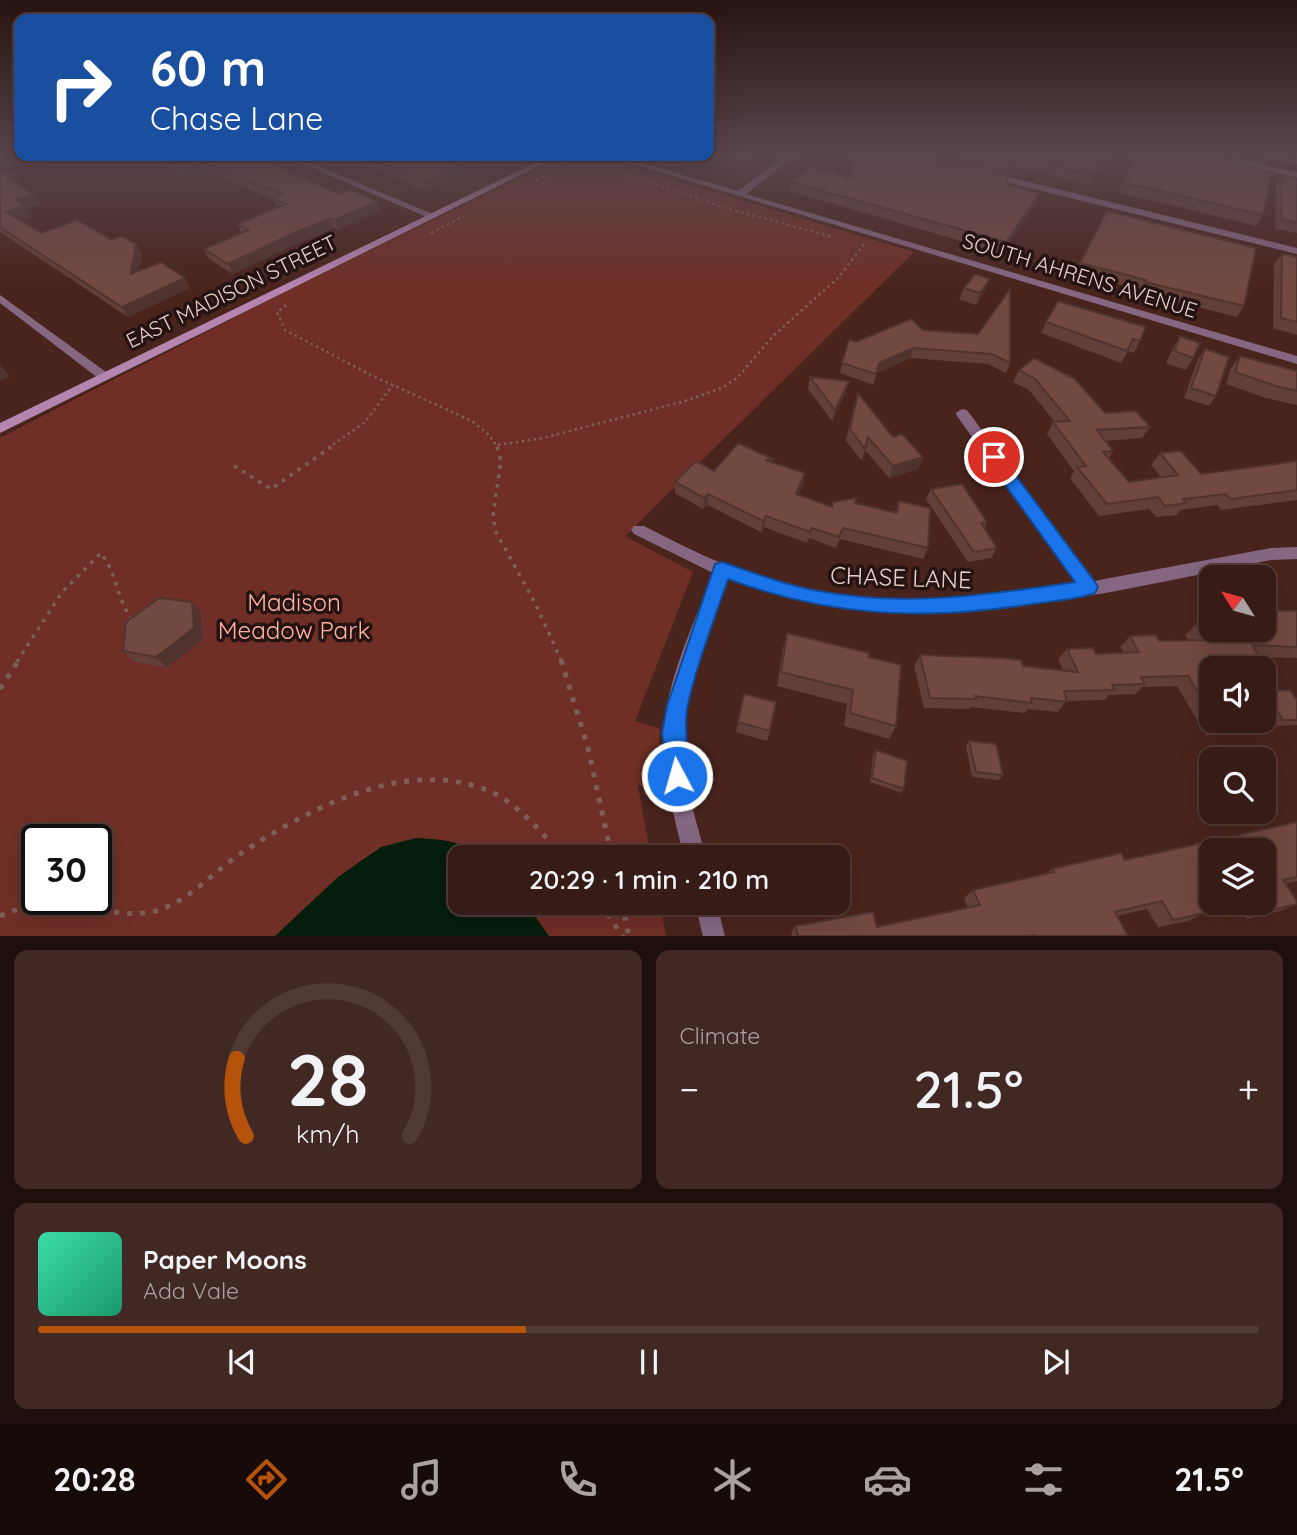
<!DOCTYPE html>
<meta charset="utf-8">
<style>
body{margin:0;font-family:Quicksand,sans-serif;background:#422823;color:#f1f3f6;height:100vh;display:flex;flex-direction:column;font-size:26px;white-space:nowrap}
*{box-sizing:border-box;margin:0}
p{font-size:23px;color:#aaa1a1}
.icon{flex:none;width:38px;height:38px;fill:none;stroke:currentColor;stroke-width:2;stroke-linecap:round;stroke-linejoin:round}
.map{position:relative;height:936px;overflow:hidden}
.panel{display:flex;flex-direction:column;gap:14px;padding:14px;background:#1e0f0c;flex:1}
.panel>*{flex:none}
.hud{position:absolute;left:14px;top:14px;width:700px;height:147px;border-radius:14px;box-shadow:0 7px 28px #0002,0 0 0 2px #513935;background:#1a4fa0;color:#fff;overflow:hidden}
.needle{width:46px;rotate:307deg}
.controls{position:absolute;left:1199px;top:565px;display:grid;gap:14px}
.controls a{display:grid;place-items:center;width:77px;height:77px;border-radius:14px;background:#371b16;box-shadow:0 7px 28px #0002,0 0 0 2px #513935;font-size:35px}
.speed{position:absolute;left:21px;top:824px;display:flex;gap:14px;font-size:35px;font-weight:700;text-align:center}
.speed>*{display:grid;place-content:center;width:91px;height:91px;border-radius:50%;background:#371b16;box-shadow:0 7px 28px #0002,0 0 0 2px #513935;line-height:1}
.speed .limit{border:4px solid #111;border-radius:10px;background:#fff;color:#111}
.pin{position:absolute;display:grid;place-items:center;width:60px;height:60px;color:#fff;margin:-30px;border:4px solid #fff;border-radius:50%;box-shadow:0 2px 7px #0007}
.me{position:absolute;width:77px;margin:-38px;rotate:354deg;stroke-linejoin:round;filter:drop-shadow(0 0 5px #0008)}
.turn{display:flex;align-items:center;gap:24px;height:147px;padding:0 21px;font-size:32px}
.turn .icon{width:91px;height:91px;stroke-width:2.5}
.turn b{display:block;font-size:49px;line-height:60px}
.big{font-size:52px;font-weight:600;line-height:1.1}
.panel .tile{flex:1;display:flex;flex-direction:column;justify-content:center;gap:10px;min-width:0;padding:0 24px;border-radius:14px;background:#422823}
.panel .dial{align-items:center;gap:0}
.dial svg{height:182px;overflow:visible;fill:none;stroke:#513935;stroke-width:7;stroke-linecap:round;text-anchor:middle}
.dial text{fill:#f1f3f6;stroke:none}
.song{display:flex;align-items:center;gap:21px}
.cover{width:84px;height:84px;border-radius:10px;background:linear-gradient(135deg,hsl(160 70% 55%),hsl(160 70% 35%))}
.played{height:7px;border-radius:4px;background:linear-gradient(90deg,#b45309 40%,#513935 40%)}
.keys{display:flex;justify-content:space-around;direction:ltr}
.heat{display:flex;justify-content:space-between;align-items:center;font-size:38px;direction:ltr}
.panel .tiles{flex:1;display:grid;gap:14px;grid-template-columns:1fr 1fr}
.tile:last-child{grid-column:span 2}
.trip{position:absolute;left:448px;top:845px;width:402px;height:70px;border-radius:14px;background:#371b16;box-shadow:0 7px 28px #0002,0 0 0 2px #513935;font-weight:600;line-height:70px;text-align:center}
.tabs{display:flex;height:112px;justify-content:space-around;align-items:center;background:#160b09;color:#aaa1a1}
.tabs .icon{width:49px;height:49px}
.tabs .current{color:#b45309}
.tabs b{font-size:32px;color:#f1f3f6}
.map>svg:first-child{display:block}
.green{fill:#6f2f26;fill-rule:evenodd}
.water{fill:#041e0b}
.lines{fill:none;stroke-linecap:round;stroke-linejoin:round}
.path-far2{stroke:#7f5e57;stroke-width:2.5;stroke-dasharray:2.5 3.5;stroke-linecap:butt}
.path-far1{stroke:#7f5e57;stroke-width:3.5;stroke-dasharray:3.5 6;stroke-linecap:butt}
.path{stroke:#7f5e57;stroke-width:5;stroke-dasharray:5 8;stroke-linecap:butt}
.street{fill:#856782;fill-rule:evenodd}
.secondary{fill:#b585b0;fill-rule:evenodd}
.wall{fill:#623f38}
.shaded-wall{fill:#50332e}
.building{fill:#724941;stroke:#50332e;stroke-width:2}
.route{fill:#1a73e8;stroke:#114b97;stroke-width:2}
.labels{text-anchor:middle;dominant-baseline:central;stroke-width:7;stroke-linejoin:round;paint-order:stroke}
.far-street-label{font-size:21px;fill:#e8cec9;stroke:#241310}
.street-label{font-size:24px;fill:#e8cec9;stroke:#241310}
.park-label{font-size:24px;fill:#ffb2a5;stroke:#241310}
</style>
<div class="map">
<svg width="1297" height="937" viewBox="0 0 1297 937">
<rect width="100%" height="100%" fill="#49241d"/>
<path class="green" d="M565 156H593L914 252 625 536 693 572 635 721 660 729 658 755 662 782 638 786 651 857 460 858V903H660L666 936 0 937V438L288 290ZM37 840H96V900H37Z"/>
<path class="water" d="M416 838C440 839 465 841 483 857L460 858V903H526L549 936H275L338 877 381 847Z"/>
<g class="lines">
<g class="path-far2">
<polyline points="582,157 597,162"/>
<polyline points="627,175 726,208 833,237"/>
<polyline points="536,180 557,173 584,156"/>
<polyline points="431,233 464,216"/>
<polyline points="286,305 277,312 285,330 373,376 472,421 489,435 498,448"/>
<polyline points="498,445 543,438 685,401 724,387 738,377 773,336 839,277 864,244"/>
<polyline points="328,448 364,423 393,385"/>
</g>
<g class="path-far1">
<polyline points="497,447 501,460 493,516 496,532 536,605 562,662"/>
<polyline points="234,466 271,489 331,447"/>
<path d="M17 662 62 592 101 553C117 574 117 599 132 620"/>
</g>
<g class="path">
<polyline points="561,660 588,748 612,858"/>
<polyline points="0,689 19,660"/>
<polyline points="600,903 623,937"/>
<polyline points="622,903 629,937"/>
<path d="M0 916C20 908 40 901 62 903 96 906 127 921 162 909 192 898 214 871 240 854 308 809 406 756 489 791 519 804 543 834 564 858"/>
</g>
<g class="street">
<polygon points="794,155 804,155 782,166 746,194 1297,356 1297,364 606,156 618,156 738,191 776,162"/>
<polygon points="902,155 915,155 953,165 949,168"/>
<polygon points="1198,155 1211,155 1297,172 1297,178"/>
<polygon points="284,156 294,156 435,215 427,217"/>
<polygon points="989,172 1297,248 1297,254 986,177 986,173"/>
<polygon points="0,295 106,372 108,375 106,378 98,378 0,303"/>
<path d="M962 409 967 410 1094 581 1271 548 1297 547V559L1271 560C1092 595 904 647 727 579 710 629 684 682 682 735 681 777 696 818 706 858H684C675 818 662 777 664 736 665 681 694 625 713 573L634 534 631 530 634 526H644C687 548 730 570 776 582 873 609 979 599 1077 584L957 416 956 413Z"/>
<polygon points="695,903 717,903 725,937 703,937"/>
</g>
<g class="secondary">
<polygon points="1255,155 1270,155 1297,160 1297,164"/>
<polygon points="549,156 559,156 0,433 0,423"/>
</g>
</g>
<g class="wall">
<polygon points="709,155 752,155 734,166 707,158 707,156 709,156"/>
<polygon points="852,155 978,166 979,161 954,155 1109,155 1091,185 1011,166 1006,184 1036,203 1002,253 790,191 791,182 849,178"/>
<polygon points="1137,155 1263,215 1256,226 1118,192"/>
<polygon points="144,156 255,156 339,194 377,202 379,211 338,230 334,228 296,244 233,274 209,259 204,249 241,233 238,224 277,208 273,199 205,171 187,177"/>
<polygon points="345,156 501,156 426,191"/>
<polygon points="0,168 16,176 22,186 34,194 40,204 27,208 32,216 20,220 41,233 112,240 136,244 142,254 139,271 190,288 128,317 0,232"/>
<polygon points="1282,175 1297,178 1297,233 1275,229 1276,184"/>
<polygon points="1107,211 1244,306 1237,317 1139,292 1140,290 1076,273"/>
<polygon points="1282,254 1297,257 1297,335 1273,328 1274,264"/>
<polygon points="964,288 986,290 976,305 959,299"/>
<polygon points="1046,322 1146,327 1140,341 1134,353 1128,351 1121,363 1041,333"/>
<polygon points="923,330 978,334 1010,363 1006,373 988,364 910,358 877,373 873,385 840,373 842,363 856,342"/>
<polygon points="1180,336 1193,358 1186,370 1166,363 1173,348"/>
<polygon points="1205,349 1216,396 1209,406 1184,398 1198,359"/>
<polygon points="1240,356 1297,371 1297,405 1266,398 1226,384 1231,368"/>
<polygon points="1019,370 1105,413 1150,427 1142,438 1105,441 1113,451 1109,458 1129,482 1162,478 1151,465 1160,453 1201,474 1297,461 1297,500 1221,510 1217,505 1181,510 1177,515 1156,517 1149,509 1099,516 1070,478 1074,471 1047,434 1053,422 1055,422 1029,390 1013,382"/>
<polygon points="810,377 846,392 832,421 808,389"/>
<polygon points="854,405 893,437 923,457 918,469 889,478 865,450 862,461 846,441"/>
<polygon points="773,459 772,463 805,473 803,485 798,495 832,507 855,503 895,512 899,501 928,548 923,559 840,539 836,548 809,538 807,543 764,527 761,532 708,505 703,509 675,493 675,482 714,471"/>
<polygon points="931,489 987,522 984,528 997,548 991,558 968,562 926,499"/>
<polygon points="1264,610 1297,611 1297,658 1259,657 1263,662 1254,668 1211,668 1211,721 1245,721 1247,724 1233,734 1206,735 1177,686 1142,687 1135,694 1109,695 1104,700 1066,701 1058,712 1028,709 1024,713 971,707 969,709 924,708 914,666 920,655 1063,670 1058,659 1067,649 1096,654 1124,653 1120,647 1130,636 1159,641 1189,640 1185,635 1196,624 1264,630"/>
<polygon points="201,613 203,639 167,668 134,662 123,651"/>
<polygon points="787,633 869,657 896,726 889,739 844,726 847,704 777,686 783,648"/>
<polygon points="1264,691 1297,700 1297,725 1275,726 1264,708"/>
<polygon points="744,694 770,731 767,741 736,732"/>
<polygon points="969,741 1003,775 998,780 972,777 966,746"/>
<polygon points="876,750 904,789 901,793 870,782 873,755"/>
<polygon points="1297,822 1297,881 1285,884 1297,904 1280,911 1247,919 1236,903 1264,903 1211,850 1211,903 1217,903 1200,907 1204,913 1188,921 1158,927 1147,909 1117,916 1127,936 792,936 791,933 795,926 877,927 968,908 964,898 973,890 1046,873 1052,869 1125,860"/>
</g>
<g class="shaded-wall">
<polygon points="740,155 752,155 734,166 735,158"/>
<polygon points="1108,155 1109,155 1091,185 1095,175"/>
<polygon points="480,156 501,156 426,191 424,181"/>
<polygon points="201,162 205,171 187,177 183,168"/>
<polygon points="16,176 22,186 9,178"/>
<polygon points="1040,193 1036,203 1002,253 1006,242"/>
<polygon points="34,194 40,204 27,208 32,216 14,222 7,212 16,200"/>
<polygon points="377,202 379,211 338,230 335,220"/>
<polygon points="330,218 334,228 296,244 233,274 228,264 292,234"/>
<polygon points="136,244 142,254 137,285 131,274"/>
<polygon points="185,278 190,288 128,317 122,307"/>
<polygon points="990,279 986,290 976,305 980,293"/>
<polygon points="913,348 910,358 876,373 879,363"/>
<polygon points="0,365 10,376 0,381"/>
<polygon points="849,381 846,392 832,421 835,410"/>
<polygon points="923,457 918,469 889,478 893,466"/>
<polygon points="805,473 803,485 793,505 796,494"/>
<polygon points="708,494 708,505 703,509 704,498"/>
<polygon points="766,516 764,527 761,532 763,521"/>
<polygon points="192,602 201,613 203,639 167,668 156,657"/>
</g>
<g class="building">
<polygon points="724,155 740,155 735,158"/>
<polygon points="852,155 863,155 970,164 1009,174 1006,184 1040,193 1006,242 791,182 811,167 850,178"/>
<polygon points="981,155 1108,155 1095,175 1013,156 1011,165 981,158"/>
<polygon points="1137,155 1193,155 1272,172 1263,215 1122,182"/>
<polygon points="158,156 255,156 339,194 350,189 377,202 335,220 330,218 292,234 228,264 204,249 249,230 238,224 286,204 273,198 283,194 201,162 183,168"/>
<polygon points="363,156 480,156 424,181"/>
<polygon points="0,168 16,176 9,178 34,194 16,200 25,206 7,212 41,233 77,220 112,240 121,236 136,244 131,274 161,262 185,278 122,307 0,227"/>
<polygon points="1282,175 1297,178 1297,223 1281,219"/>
<polygon points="1107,211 1256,248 1244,306 1145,282 1146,280 1080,263"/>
<polygon points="1282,254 1297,257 1297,322 1281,318"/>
<polygon points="975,274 990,279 980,293 964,288"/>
<polygon points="1010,289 1010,363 992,354 913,348 879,363 876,374 842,363 849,339 856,342 911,319 923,330 978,334"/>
<polygon points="1058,301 1146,327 1140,341 1133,339 1127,351 1046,322"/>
<polygon points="1180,336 1200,343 1193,358 1174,351"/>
<polygon points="1205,349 1229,357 1216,396 1191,388"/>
<polygon points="1240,356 1297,371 1297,391 1276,386 1235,372"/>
<polygon points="1034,358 1075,379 1105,413 1136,411 1150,427 1097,430 1113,451 1103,452 1129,482 1178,475 1160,453 1181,451 1201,474 1297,461 1297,490 1231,499 1226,494 1183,499 1186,503 1165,506 1158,497 1107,504 1077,467 1086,466 1053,422 1070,421 1035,379 1019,370"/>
<polygon points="810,377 849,381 835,410"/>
<polygon points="858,393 893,437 902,434 923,457 893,466 868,437 865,449 850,429"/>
<polygon points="738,443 773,459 765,460 805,473 796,494 832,507 833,502 856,498 855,503 897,513 899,501 930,508 928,548 843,528 839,537 812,528 810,532 766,516 763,521 708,494 704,498 675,482 696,461 714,471"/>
<polygon points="962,484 987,522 981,523 997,548 974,552 931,489"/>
<polygon points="159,598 192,602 194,628 156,657 123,651 126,622"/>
<polygon points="1264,610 1297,611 1297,647 1252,645 1263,662 1205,663 1211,672 1211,713 1188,676 1141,677 1145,684 1112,685 1114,690 1064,691 1067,702 1031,698 1032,703 975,696 976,699 930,698 920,655 1001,658 1021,660 1023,666 1078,672 1067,649 1093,648 1096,654 1139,652 1130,636 1156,635 1159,641 1206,640 1196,624 1211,624 1211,630 1264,630 1264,623 1267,623 1264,617"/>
<polygon points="787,633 869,653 869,657 901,665 896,726 850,713 853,690 781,672"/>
<polygon points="1290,690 1297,700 1297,720 1283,720 1264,691"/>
<polygon points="744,694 776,702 770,731 738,722"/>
<polygon points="1216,721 1245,721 1247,724 1218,725"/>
<polygon points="969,741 996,744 1003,775 976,772"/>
<polygon points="876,750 907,761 904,789 872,778"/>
<polygon points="1297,822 1297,877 1283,880 1297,901 1297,904 1265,912 1259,903 1264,903 1264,850 1211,850 1211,900 1198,903 1204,913 1173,920 1162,901 1115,912 1128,936 1035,936 1034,935 1027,936 798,936 795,926 873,912 877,927 980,905 973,890 1054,872 1052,869 1121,853 1125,860"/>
</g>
<linearGradient id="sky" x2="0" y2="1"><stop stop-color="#281410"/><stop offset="0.54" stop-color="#59454c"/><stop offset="1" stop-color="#59454c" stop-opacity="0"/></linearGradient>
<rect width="1297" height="286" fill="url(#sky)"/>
<path class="route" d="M994 451 999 453 1095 582 1098 587 1095 593C1076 600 1053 601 1032 604 926 621 829 617 728 579 714 621 696 665 687 709 683 732 692 769 685 784L677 788 669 784 662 733 667 706 715 564 722 562C754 573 786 585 819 591 904 607 990 595 1075 582L988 461 986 457Z"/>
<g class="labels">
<g class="far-street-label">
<text transform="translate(1080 275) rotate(17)">SOUTH AHRENS AVENUE</text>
<text transform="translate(231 291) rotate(-26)">EAST MADISON STREET</text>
</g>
<g class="street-label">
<text transform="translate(901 577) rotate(2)">CHASE LANE</text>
</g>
<g class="park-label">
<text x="294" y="602">Madison<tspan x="294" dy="28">Meadow Park</tspan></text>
</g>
</g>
</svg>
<div class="controls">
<a><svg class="needle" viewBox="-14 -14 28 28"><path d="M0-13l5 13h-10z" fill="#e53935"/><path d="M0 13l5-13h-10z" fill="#aaa1a1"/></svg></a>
<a><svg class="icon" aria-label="sound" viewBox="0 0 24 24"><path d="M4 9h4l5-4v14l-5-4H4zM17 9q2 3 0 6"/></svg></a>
<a><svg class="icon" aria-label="search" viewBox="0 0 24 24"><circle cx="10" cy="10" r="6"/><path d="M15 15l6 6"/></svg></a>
<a><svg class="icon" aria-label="layers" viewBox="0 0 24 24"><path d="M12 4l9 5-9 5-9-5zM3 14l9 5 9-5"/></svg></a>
</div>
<div class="speed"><div class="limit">30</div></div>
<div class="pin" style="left:994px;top:457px;background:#d93025"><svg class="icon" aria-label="arrive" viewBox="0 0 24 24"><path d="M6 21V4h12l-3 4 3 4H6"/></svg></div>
<svg class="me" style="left:677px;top:776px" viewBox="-20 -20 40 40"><circle r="17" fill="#1a73e8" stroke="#fff" stroke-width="3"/><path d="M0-11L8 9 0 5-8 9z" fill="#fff"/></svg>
<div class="trip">20:29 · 1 min · 210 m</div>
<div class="hud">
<div class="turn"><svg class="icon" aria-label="right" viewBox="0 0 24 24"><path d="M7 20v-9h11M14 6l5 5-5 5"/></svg><div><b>60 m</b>Chase Lane</div></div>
</div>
</div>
<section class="panel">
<div class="tiles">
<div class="tile dial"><svg viewBox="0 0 100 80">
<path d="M14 69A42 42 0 1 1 86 69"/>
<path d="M14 69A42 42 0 0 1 10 35" stroke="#b45309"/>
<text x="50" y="56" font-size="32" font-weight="700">28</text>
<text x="50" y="72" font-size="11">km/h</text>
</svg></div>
<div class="tile"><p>Climate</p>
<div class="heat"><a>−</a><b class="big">21.5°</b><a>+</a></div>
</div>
<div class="tile">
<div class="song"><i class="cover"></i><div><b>Paper Moons</b><p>Ada Vale</p></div></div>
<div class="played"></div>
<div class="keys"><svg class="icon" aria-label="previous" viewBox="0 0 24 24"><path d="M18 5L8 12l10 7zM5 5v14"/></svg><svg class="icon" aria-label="pause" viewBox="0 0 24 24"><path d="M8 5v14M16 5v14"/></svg><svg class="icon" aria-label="next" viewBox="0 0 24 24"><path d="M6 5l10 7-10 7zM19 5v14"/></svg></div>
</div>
</div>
</section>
<nav class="tabs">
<b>20:28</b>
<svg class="icon current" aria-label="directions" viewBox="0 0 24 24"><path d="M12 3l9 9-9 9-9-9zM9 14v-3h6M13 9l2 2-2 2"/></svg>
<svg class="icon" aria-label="music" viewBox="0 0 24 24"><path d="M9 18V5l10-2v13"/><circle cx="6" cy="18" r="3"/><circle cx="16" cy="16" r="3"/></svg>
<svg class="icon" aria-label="phone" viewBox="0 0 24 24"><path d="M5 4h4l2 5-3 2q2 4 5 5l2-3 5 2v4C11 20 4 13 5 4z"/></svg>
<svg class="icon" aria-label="climate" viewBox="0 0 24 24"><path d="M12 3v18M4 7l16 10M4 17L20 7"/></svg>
<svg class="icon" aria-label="car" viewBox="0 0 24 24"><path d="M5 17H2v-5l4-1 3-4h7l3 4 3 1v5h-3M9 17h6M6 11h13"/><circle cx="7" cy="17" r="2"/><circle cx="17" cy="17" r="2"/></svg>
<svg class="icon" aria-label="filters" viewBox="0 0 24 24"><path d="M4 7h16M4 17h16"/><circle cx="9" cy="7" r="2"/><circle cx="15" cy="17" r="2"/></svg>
<b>21.5°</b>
</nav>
